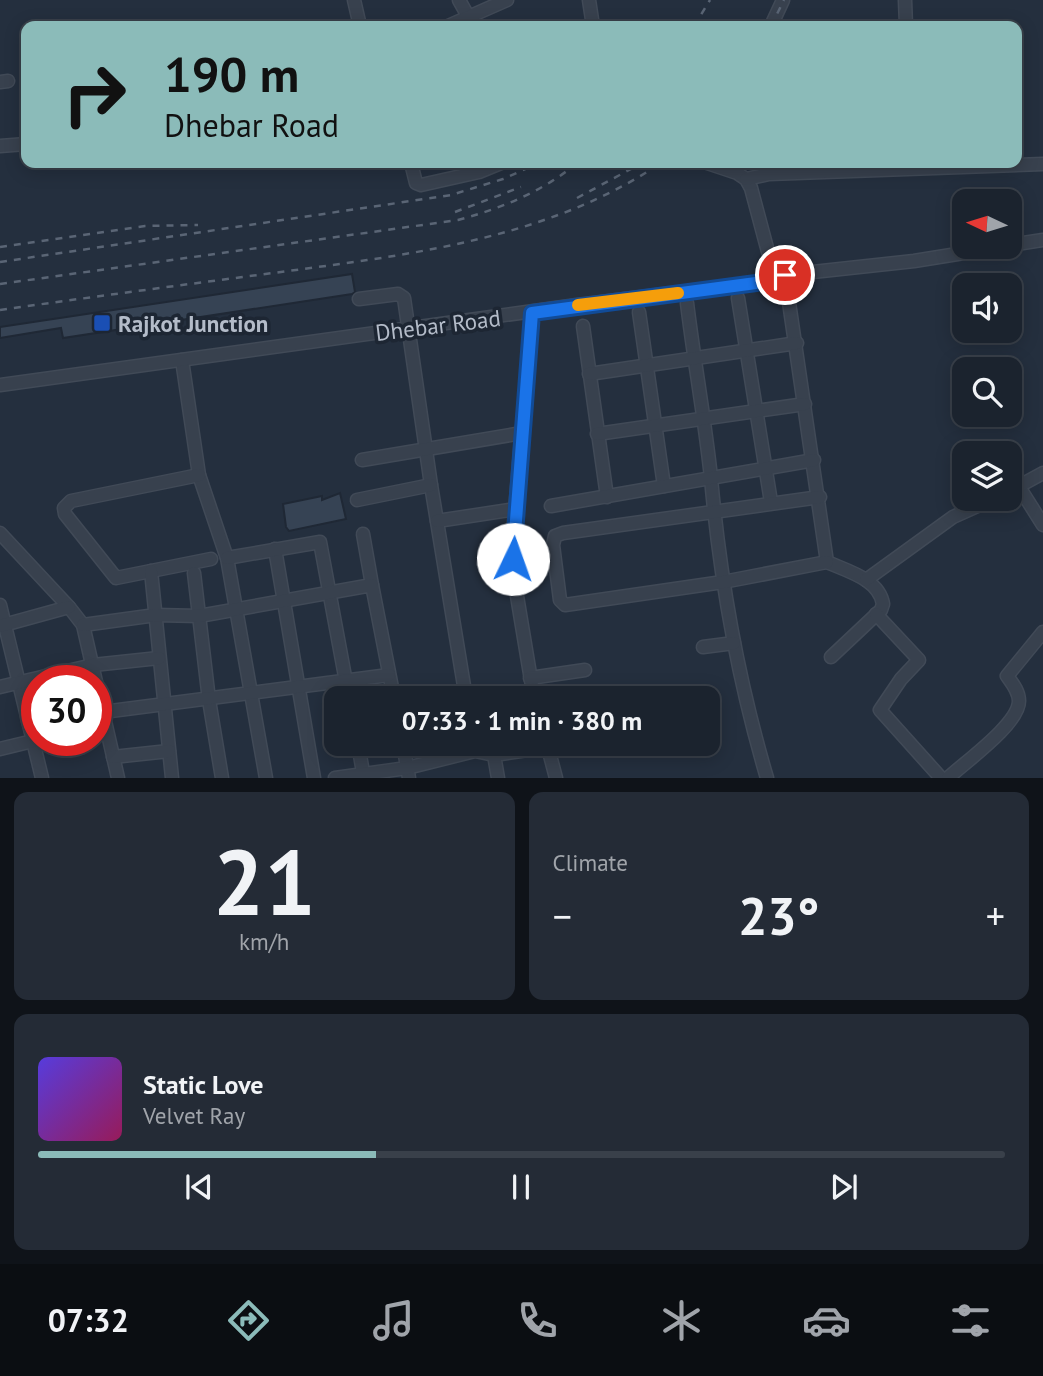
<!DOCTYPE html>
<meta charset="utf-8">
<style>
body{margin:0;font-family:"PT Sans",sans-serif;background:#242b36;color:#f1f3f6;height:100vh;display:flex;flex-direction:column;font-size:26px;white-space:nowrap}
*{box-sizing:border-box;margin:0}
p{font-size:23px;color:#a0a4aa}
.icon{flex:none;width:38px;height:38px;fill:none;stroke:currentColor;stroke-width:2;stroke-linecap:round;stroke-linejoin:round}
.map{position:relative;height:778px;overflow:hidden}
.drawer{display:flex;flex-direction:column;gap:14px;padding:14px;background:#0f1319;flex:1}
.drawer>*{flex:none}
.top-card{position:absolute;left:21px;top:21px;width:1001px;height:147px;border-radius:14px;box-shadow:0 4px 18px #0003,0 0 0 2px #39404a;background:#8bbbb9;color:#111;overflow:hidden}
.needle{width:46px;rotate:274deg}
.controls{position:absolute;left:952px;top:189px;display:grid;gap:14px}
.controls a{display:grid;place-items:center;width:70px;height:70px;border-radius:14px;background:#1b232e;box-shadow:0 4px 18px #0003,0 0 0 2px #39404a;font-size:35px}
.speed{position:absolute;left:21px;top:665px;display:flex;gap:14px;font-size:35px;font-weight:700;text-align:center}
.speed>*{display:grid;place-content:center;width:91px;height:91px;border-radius:50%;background:#1b232e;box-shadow:0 4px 18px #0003,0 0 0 2px #39404a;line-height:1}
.speed .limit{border:10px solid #d22;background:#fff;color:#111}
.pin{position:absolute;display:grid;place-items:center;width:60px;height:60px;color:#fff;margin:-30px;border:4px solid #fff;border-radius:50%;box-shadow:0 2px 7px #0007}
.me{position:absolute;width:77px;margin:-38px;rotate:3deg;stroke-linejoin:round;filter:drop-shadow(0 0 5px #0008)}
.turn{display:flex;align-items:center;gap:24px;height:147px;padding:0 28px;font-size:32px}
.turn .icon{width:91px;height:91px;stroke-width:2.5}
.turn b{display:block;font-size:49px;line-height:60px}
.big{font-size:52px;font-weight:600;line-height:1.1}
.drawer .card{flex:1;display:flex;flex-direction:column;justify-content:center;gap:10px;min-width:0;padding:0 24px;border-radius:14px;background:#242b36}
.drawer .dial{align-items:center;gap:0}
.dial b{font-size:91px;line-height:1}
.song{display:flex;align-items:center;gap:21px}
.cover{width:84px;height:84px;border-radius:10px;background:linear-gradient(135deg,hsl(250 70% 55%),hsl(330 70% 35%))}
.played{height:7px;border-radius:4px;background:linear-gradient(90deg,#8bbbb9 35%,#39404a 35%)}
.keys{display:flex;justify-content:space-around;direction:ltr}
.heat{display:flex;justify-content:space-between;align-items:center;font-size:38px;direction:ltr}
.drawer .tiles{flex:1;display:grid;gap:14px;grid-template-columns:1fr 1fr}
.card:last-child{grid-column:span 2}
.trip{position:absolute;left:324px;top:686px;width:396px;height:70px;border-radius:14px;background:#1b232e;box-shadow:0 4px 18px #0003,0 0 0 2px #39404a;font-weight:600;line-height:70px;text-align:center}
.tabs{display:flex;height:112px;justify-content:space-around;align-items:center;background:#0b0e12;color:#a0a4aa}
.tabs .icon{width:49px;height:49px}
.tabs .active{color:#8bbbb9}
.tabs b{font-size:32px;color:#f1f3f6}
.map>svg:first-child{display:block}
.building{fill:#364354;stroke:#1f2835;stroke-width:2}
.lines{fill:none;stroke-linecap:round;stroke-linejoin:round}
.minor-casing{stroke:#414a57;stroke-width:15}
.minor{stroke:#38414e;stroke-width:12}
.rail{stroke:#5a6575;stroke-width:2.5;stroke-dasharray:7 7;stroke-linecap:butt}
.route-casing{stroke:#114b97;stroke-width:18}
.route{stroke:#1a73e8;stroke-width:12}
.slow{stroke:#f59e0b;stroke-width:12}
.transit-dot{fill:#1a4fb4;stroke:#1d2633;stroke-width:2.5}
.labels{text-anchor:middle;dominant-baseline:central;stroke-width:7;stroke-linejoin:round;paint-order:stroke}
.poi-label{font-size:23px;font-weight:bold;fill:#b4bcc9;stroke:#1d2633;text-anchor:start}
.street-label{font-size:23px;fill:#b4bcc9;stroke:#1d2633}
</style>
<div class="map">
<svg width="1043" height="778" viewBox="0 0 1043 778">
<rect width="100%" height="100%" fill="#242f3e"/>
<g class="building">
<polygon points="352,274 355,292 352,294 63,338 61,328 0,338 0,327"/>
<polygon points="340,493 346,519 289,531 286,527 283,504 322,496 322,500"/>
</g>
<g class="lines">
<g class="minor-casing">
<g id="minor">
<polyline points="354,0 360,26"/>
<polyline points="459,0 468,16"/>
<polyline points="589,0 593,26"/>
<polyline points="905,0 906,26"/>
<polyline points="448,26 507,0"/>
<polyline points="771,26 783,0"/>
<polyline points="0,82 8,81"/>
<polyline points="0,146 26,144"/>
<polyline points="411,163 416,183 421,185 479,172 501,163"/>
<polyline points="707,163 737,173 746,179 751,188 775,278"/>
<polyline points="746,179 769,174 1043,164"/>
<polyline points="1010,245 1043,240"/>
<path d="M785 275 827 562C847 571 879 579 883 604L881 610 831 657"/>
<polyline points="738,298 771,502"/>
<polyline points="359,299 398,294 404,298 431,485 466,698"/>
<path d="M687 303C694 361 705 420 711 478 720 579 738 680 767 778"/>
<polyline points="639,312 664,486"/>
<polyline points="532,313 512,546 513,572 534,698"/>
<polyline points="583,326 607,497"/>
<polyline points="182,360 199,475 227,558 266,778"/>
<polyline points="589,374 797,343"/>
<polyline points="0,385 577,305 756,283 785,275 914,261 1001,247"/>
<polyline points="597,434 805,404"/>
<polyline points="362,460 522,433"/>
<polyline points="199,475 71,501 64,508 65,514 116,578 211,559"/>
<polyline points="1019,487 1043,525"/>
<polyline points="1010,491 1043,473"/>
<polyline points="820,497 563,533 555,536 553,545 560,600 565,605 723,582 827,562"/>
<polyline points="357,500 431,485"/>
<polyline points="551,506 814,460"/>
<polyline points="437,521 516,509"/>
<polyline points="0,533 69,607 83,625 118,778"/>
<polyline points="363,534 372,585"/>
<polyline points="275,549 314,778"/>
<polyline points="227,558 320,542 349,698"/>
<polyline points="151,571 172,778"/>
<polyline points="194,573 209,700 222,778"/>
<polyline points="866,580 953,517 993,499"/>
<polyline points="0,605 42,778"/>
<polyline points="876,614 919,660 901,679 880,710 941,778"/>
<polyline points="83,625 156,615 199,616 372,585 394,698"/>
<polyline points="0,626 69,607"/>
<polyline points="703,647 734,643"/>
<polyline points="530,678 585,670"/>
<polyline points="0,687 93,665 159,658"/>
<polyline points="103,712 389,675"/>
<polyline points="358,744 364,778"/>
<polyline points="403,744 409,778"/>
<polyline points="547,744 556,778"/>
<polyline points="0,749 37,740"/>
<polyline points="494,755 548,747"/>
<polyline points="113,757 169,751"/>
<polyline points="335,778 407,768 475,751 494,755 498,778"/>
<path d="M948 778C965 762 1019 724 1019 701 1019 691 1012 683 1007 676L1043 632"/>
</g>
</g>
<use href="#minor" class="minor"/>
<g class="rail">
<polyline points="694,26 710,0"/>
<polyline points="771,26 784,0"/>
<polyline points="577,198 642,163"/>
<polyline points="455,212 521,187"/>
<polyline points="0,247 145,226 198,225"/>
<polyline points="0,262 451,195 503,179 539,163"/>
<path d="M0 284 458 220C502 208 542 192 577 163"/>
<path d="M0 310C91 297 182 285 273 273 407 255 546 240 661 163"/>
</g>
</g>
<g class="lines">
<g class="route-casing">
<polyline id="route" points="513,559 532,313 756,283 785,275"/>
</g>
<use href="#route" class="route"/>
<polyline class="slow" points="578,305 678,293"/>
</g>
<rect class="transit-dot" x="93" y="314" width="18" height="18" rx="3.5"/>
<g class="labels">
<g class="poi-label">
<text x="118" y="323">Rajkot Junction</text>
</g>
<g class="street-label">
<text transform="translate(438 325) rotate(-7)">Dhebar Road</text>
</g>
</g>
</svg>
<div class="controls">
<a><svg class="needle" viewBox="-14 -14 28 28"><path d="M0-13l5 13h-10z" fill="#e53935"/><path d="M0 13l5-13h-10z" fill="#a0a4aa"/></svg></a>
<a><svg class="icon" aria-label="sound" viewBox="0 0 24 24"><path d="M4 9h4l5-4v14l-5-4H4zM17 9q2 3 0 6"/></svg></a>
<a><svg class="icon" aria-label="search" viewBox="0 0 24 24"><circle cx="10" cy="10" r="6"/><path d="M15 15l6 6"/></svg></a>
<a><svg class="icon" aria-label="layers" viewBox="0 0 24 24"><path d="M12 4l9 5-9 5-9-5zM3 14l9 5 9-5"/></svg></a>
</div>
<div class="speed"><div class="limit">30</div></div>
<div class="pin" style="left:785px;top:275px;background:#d93025"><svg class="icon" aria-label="arrive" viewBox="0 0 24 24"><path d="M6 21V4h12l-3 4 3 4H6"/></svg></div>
<svg class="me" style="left:513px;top:559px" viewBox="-20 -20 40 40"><circle r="19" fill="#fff"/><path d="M0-13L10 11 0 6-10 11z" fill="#1a73e8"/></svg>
<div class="trip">07:33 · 1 min · 380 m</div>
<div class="top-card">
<div class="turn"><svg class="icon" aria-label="right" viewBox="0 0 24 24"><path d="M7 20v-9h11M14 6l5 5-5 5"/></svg><div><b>190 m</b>Dhebar Road</div></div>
</div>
</div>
<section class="drawer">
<div class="tiles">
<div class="card dial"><b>21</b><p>km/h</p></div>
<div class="card"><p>Climate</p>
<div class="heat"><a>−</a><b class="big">23°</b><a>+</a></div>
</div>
<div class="card">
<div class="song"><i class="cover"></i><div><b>Static Love</b><p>Velvet Ray</p></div></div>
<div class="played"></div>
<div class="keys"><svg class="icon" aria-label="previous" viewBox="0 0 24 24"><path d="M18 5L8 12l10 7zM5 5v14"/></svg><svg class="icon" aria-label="pause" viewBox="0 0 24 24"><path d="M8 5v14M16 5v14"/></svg><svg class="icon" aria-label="next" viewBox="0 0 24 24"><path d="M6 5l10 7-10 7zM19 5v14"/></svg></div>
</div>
</div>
</section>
<nav class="tabs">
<b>07:32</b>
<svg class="icon active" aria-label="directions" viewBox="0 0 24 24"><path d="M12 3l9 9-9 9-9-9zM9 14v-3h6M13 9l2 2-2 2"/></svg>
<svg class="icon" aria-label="music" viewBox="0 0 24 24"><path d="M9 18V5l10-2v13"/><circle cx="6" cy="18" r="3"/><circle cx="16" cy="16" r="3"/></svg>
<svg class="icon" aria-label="phone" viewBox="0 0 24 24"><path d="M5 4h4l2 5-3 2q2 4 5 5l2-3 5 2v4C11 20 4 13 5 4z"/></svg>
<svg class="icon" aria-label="climate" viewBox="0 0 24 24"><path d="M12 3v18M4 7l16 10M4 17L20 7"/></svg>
<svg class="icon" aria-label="car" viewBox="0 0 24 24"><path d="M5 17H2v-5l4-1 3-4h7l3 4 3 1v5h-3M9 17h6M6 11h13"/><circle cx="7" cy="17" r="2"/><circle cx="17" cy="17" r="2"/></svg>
<svg class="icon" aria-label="filters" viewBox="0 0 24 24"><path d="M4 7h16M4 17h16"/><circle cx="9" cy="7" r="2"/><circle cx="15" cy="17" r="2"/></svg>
</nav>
